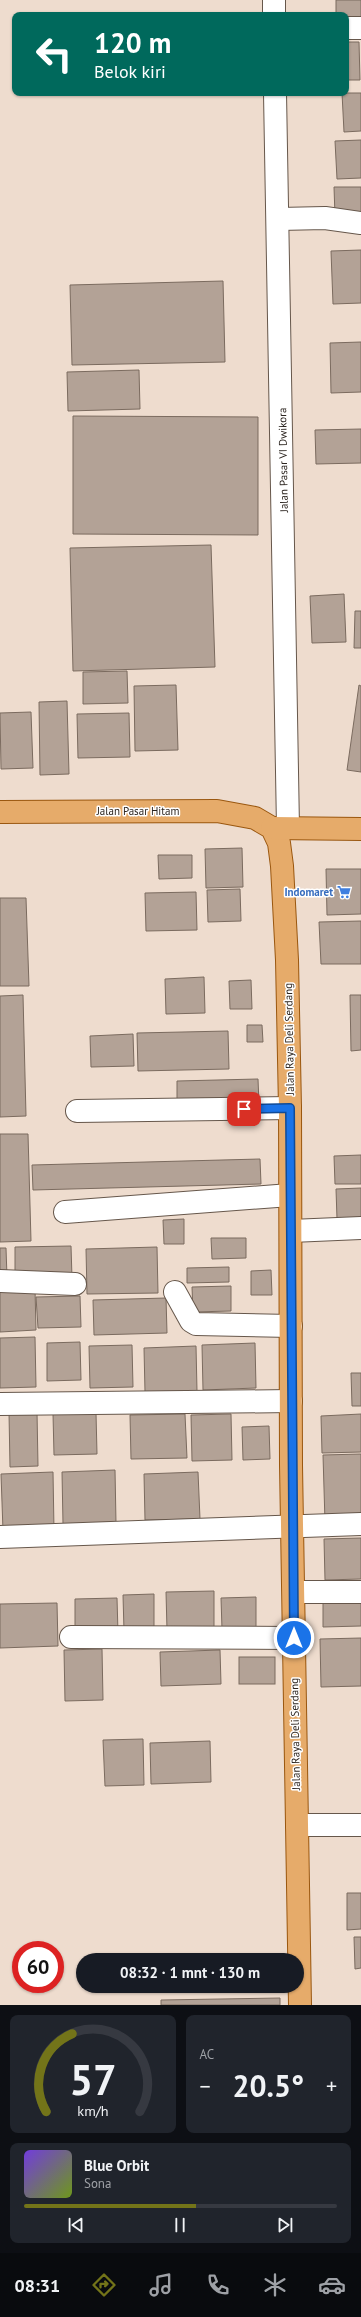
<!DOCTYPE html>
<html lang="id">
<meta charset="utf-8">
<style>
body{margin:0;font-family:"PT Sans",sans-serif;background:#20242c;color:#f1f3f6;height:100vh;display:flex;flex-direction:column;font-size:15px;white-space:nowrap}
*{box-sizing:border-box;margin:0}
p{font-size:13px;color:#9ea1a6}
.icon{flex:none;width:22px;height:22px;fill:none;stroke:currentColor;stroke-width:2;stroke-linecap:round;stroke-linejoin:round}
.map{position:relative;height:2005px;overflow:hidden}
.sheet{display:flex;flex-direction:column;gap:10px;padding:10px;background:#0d0f14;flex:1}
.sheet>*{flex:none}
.banner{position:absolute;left:12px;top:12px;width:337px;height:84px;border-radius:8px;box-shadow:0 1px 3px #0004;background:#00695c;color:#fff;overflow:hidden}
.speed{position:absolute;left:12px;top:1941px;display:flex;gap:8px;font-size:20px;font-weight:700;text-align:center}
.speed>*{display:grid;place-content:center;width:52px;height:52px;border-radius:50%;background:#171b24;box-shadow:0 1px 3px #0004;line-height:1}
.speed .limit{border:6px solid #d22;background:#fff;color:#111}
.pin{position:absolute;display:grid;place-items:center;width:34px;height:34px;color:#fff;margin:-17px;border-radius:8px;box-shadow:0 2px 6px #0006}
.me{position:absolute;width:44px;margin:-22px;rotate:0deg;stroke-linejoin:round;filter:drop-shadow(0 0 3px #0008)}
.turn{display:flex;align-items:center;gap:14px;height:84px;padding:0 16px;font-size:18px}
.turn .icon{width:52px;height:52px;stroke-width:2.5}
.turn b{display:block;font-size:28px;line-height:34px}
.big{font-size:30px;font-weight:700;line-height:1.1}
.sheet .tile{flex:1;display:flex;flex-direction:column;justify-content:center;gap:6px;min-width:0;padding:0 14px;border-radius:8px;background:#20242c}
.sheet .dial{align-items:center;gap:0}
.dial svg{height:104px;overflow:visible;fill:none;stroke:#363941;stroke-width:7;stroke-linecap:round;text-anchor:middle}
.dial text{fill:#f1f3f6;stroke:none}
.song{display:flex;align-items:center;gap:12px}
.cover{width:48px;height:48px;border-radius:6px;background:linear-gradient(135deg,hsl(260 70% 55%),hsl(80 70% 35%))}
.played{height:4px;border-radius:2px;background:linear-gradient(90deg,#737419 55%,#363941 55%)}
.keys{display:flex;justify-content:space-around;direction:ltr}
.heat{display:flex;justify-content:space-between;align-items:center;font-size:22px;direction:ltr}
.sheet .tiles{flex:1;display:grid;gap:10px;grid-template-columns:1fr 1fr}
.tile:last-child{grid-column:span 2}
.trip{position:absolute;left:76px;top:1953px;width:228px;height:40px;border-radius:20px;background:#171b24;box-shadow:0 1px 3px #0004;font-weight:700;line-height:40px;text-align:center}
.dock{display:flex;height:64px;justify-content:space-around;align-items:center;background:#090b0e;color:#9ea1a6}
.dock .icon{width:28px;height:28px}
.dock .selected{color:#737419}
.dock b{font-size:18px;color:#f1f3f6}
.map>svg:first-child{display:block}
.building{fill:#b3a296;stroke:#7b6b5f}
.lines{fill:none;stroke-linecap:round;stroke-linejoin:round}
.minor-casing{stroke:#66574b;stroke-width:24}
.major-casing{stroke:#9a570f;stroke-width:24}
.minor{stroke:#fff;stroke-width:22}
.major{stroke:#e6ab6a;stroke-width:22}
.route-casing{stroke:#114b97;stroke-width:10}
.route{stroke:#1a73e8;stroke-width:7}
.labels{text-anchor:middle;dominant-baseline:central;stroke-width:3;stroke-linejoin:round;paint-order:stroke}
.street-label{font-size:11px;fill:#2b241f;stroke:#fff}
.shop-label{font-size:11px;font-weight:bold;fill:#366cbe;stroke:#fff;text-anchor:end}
</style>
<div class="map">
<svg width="361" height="2005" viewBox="0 0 361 2005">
<rect width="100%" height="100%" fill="#eedcce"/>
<g class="building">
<polygon points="336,0 361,0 361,25 346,25 346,15 336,15"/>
<polygon points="346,42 359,42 360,80 346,80"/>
<polygon points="342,93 361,93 361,131 344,132"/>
<polygon points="361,140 361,178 337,179 335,141"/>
<polygon points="334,187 361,187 361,215 335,216"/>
<polygon points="361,250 361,303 333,304 331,251"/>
<polygon points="223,281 225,362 72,365 70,285"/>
<polygon points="361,342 361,392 331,393 330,343"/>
<polygon points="139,370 140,409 68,411 67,372"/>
<polygon points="73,416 258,417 258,535 73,534"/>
<polygon points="361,429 361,463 316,464 315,430"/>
<polygon points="211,545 215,667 73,671 70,548"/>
<polygon points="344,594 346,642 312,643 310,596"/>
<polygon points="355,611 361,611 361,648 354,648"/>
<polygon points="127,671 128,703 83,704 83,672"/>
<polygon points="176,685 178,750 135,751 134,686"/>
<polygon points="359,685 361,686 361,772 347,770"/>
<polygon points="67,701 69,774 40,775 39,702"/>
<polygon points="31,712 33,768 1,769 0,713"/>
<polygon points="129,713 130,757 78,758 77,714"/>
<polygon points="242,848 243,887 206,888 205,849"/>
<polygon points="158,855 192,855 192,878 159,879"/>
<polygon points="326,869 361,869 361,914 327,915"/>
<polygon points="240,889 241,921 208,922 207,890"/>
<polygon points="196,892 197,930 146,931 145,893"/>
<polygon points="0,898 26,898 29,986 0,986"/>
<polygon points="361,921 361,964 321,964 319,922"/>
<polygon points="204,977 205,1013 166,1014 165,979"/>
<polygon points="251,980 252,1009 230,1009 229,981"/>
<polygon points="23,995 26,1116 0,1117 0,996"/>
<polygon points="350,995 361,995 361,1050 351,1051"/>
<polygon points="247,1025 262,1025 263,1042 247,1042"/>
<polygon points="228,1031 229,1069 138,1071 137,1033"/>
<polygon points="133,1034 134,1066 91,1067 90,1036"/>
<polygon points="258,1079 259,1104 177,1106 177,1081"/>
<polygon points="0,1134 28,1134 31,1241 0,1242"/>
<polygon points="361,1155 361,1184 335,1184 334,1156"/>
<polygon points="260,1159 261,1184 33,1190 32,1165"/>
<polygon points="361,1188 361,1219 337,1219 336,1189"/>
<polygon points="184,1219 184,1244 164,1244 163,1220"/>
<polygon points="211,1238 246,1238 246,1258 212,1259"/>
<polygon points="71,1246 72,1278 15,1279 15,1247"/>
<polygon points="157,1247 158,1293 87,1294 86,1249"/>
<polygon points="0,1248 6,1248 7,1277 0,1277"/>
<polygon points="229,1267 229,1282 187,1283 187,1268"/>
<polygon points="271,1270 272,1295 251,1295 251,1271"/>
<polygon points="231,1286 231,1311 193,1312 192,1287"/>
<polygon points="35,1289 36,1330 0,1332 0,1290"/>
<polygon points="80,1296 81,1327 38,1328 36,1297"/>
<polygon points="166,1298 167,1333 94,1335 93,1300"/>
<polygon points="35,1337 36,1387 0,1388 0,1338"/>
<polygon points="80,1342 81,1380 47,1381 47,1343"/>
<polygon points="255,1343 256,1388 203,1390 202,1345"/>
<polygon points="132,1345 133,1387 90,1388 89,1346"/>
<polygon points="196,1346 197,1391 145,1392 144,1348"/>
<polygon points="351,1373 361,1373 361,1406 352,1406"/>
<polygon points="37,1412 38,1466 10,1467 9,1413"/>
<polygon points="96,1413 97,1454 54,1455 53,1414"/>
<polygon points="185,1414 187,1458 131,1459 130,1415"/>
<polygon points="231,1414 232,1460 192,1461 191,1415"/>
<polygon points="361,1414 361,1452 322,1453 321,1416"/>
<polygon points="269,1426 270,1459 243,1460 242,1427"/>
<polygon points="361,1454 361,1521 325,1522 323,1455"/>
<polygon points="115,1470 116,1523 63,1524 62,1472"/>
<polygon points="53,1472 54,1530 3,1531 1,1474"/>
<polygon points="198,1472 200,1519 145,1520 144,1474"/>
<polygon points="361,1538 361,1579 325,1580 324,1539"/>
<polygon points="214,1591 214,1629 167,1630 166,1592"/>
<polygon points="154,1594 154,1630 124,1631 123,1595"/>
<polygon points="256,1597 256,1628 222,1629 221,1598"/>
<polygon points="117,1598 118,1633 75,1634 75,1599"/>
<polygon points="361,1600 361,1626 323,1627 323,1601"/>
<polygon points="57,1603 58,1646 0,1648 0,1604"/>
<polygon points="361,1638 361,1686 321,1687 320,1639"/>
<polygon points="102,1649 103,1700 65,1701 64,1650"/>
<polygon points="220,1650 221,1684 161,1686 160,1652"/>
<rect x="239" y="1657" width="36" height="27"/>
<polygon points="143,1739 144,1785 105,1786 103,1740"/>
<polygon points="210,1741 211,1782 151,1784 150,1743"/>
<polygon points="347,1893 361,1893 361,1929 347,1930"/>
<polygon points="354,1937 361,1937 361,1968 355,1969"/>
<polygon points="280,1998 280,2005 161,2005 161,2000"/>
</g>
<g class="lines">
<g class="minor-casing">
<g id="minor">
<polyline points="274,15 274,0"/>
<polyline points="346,28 361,28"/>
<polyline points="275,93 288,828"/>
<polyline points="279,219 325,218 361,223"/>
<polyline points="77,1111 290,1108"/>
<polyline points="65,1212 290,1195"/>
<polyline points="291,1231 361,1228"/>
<polyline points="0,1281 75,1284"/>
<polyline points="175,1292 191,1321 196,1324 291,1326"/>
<polyline points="0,1404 291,1401"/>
<polyline points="0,1537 361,1524"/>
<polyline points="294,1592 361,1592"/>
<polyline points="71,1637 294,1638"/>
<polyline points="297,1825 361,1825"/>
</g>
</g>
<g class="major-casing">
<g id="major">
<polyline points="0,812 217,811 255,818 272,828 279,843 282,866 287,960 290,1108 291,1465 300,2005"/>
<polyline points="272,828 361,829"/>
</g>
</g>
<use href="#minor" class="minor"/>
<use href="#major" class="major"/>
</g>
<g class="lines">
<g class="route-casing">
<polyline id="route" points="244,1109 290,1108 294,1638"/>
</g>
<use href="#route" class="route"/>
</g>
<defs>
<g id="supermarket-bare" transform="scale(1.08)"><path d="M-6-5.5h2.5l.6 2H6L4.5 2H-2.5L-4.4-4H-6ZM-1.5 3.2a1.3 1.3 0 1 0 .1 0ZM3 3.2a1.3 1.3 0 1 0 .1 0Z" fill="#3f7fe0" stroke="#fff" stroke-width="2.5" paint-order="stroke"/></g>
</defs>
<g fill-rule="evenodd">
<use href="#supermarket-bare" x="344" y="892"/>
</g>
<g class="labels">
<g class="street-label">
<text transform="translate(283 460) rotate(-91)">Jalan Pasar VI Dwikora</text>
<text x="138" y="811">Jalan Pasar Hitam</text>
<text transform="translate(289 1039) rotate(-91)">Jalan Raya Deli Serdang</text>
<text transform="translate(295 1734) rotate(-91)">Jalan Raya Deli Serdang</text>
</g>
<g class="shop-label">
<text x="333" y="892">Indomaret</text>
</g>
</g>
</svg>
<div class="speed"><div class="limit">60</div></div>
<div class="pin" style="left:244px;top:1109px;background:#d93025"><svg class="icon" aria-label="arrive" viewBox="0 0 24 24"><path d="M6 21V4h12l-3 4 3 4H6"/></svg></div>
<svg class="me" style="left:294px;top:1638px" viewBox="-20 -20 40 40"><circle r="17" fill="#1a73e8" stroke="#fff" stroke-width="3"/><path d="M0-11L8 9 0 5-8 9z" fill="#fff"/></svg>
<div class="trip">08:32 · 1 mnt · 130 m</div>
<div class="banner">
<div class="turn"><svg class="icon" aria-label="left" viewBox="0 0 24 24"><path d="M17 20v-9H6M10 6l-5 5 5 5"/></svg><div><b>120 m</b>Belok kiri</div></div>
</div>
</div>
<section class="sheet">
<div class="tiles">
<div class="tile dial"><svg viewBox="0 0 100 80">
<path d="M14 69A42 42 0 1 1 86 69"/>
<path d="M14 69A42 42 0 0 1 34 9" stroke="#737419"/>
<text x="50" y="56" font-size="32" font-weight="700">57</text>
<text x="50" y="72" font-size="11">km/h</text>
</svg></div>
<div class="tile"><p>AC</p>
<div class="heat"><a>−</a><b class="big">20.5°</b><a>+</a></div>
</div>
<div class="tile">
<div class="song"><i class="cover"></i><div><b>Blue Orbit</b><p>Sona</p></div></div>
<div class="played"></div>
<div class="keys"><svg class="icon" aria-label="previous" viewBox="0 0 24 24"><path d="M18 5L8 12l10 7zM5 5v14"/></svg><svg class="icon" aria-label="pause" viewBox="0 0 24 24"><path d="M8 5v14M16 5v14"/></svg><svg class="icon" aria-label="next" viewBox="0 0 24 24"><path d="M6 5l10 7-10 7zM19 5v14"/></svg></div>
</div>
</div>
</section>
<nav class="dock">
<b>08:31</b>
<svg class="icon selected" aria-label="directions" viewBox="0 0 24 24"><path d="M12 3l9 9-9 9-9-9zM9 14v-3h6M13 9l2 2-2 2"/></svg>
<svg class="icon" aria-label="music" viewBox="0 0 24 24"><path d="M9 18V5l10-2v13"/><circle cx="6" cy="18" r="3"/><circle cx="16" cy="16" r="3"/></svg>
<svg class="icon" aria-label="phone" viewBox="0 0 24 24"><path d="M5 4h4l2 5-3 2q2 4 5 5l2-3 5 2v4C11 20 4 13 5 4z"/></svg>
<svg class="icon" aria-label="climate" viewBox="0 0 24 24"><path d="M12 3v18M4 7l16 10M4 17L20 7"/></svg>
<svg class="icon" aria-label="car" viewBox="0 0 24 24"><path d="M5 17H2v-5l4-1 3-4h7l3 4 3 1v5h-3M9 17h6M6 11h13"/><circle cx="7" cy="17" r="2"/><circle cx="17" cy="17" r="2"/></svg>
</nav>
